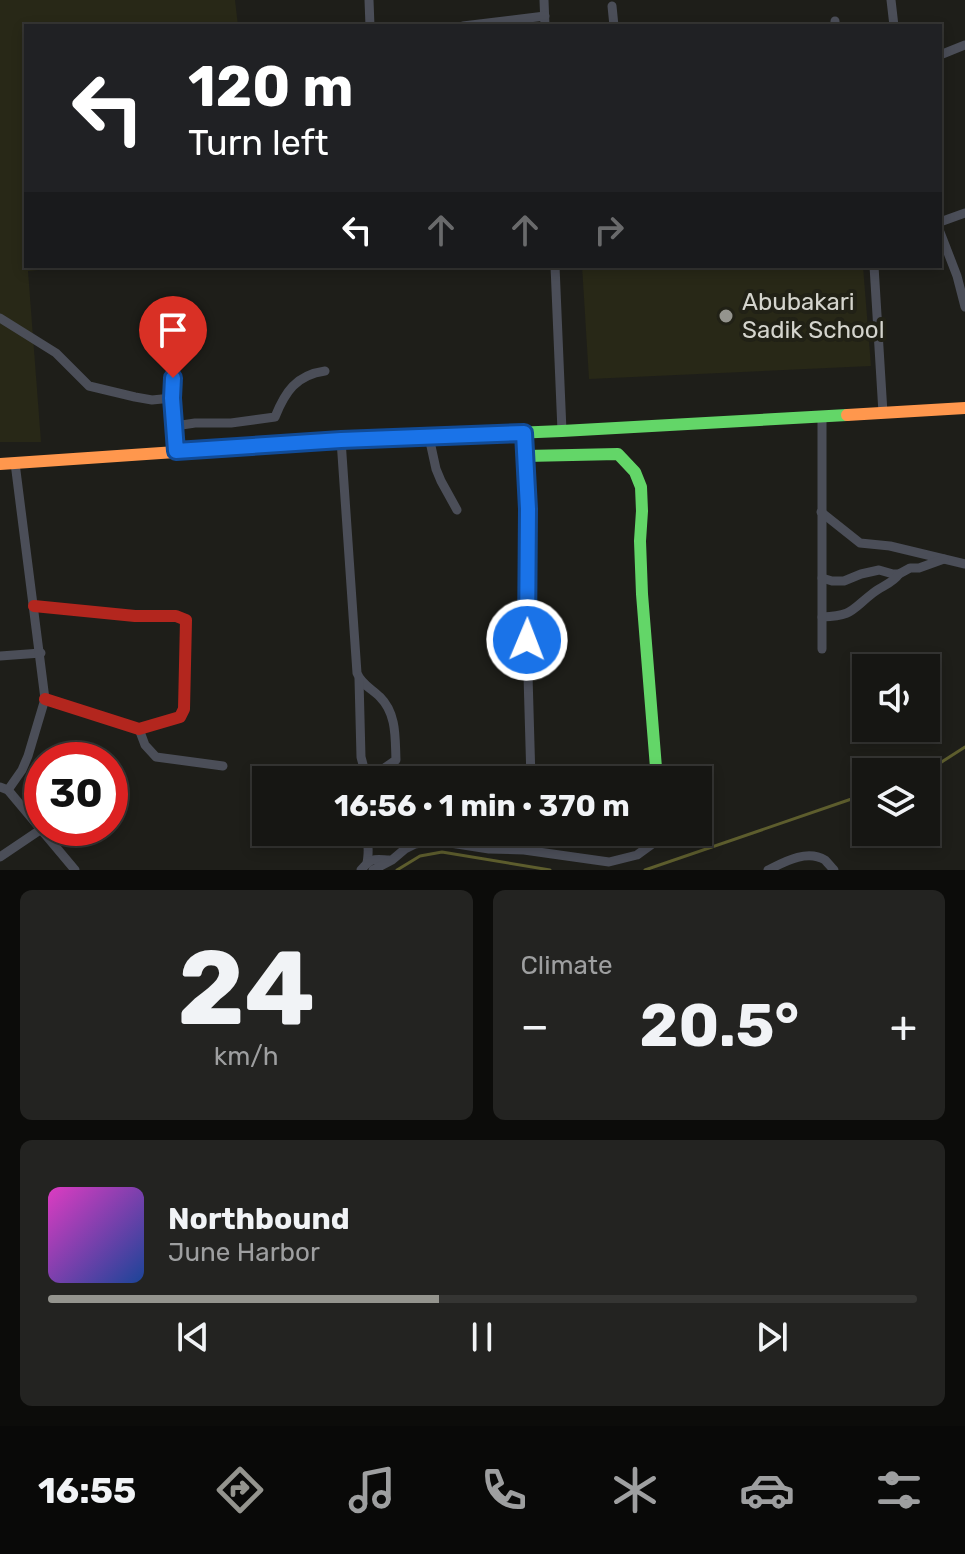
<!DOCTYPE html>
<meta charset="utf-8">
<style>
body{margin:0;font-family:Rubik,sans-serif;background:#232321;color:#f1f3f6;height:100vh;display:flex;flex-direction:column;font-size:30px;white-space:nowrap}
*{box-sizing:border-box;margin:0}
p{font-size:26px;color:#9e9fa0}
.icon{flex:none;width:44px;height:44px;fill:none;stroke:currentColor;stroke-width:2;stroke-linecap:round;stroke-linejoin:round}
.map{position:relative;height:870px;overflow:hidden}
.sheet{display:flex;flex-direction:column;gap:20px;padding:20px;background:#0c0c0a;flex:1}
.sheet>*{flex:none}
.guide{position:absolute;left:24px;top:24px;width:918px;height:244px;border-radius:0px;box-shadow:0 4px 12px #0003,0 0 0 2px #353533;background:#202124;color:#fff;overflow:hidden}
.controls{position:absolute;left:852px;top:654px;display:grid;gap:16px}
.controls a{display:grid;place-items:center;width:88px;height:88px;border-radius:0px;background:#161613;box-shadow:0 4px 12px #0003,0 0 0 2px #353533;font-size:40px}
.speed{position:absolute;left:24px;top:742px;display:flex;gap:16px;font-size:40px;font-weight:700;text-align:center}
.speed>*{display:grid;place-content:center;width:104px;height:104px;border-radius:50%;background:#161613;box-shadow:0 4px 12px #0003,0 0 0 2px #353533;line-height:1}
.speed .limit{border:12px solid #d22;background:#fff;color:#111}
.pin{position:absolute;display:grid;place-items:center;width:68px;height:68px;color:#fff;margin:-82px -34px;border-radius:50% 50% 50% 0;rotate:-45deg;box-shadow:0 0 8px #0007}
.pin .icon{rotate:45deg}
.me{position:absolute;width:88px;margin:-44px;rotate:1deg;stroke-linejoin:round;filter:drop-shadow(0 0 6px #0008)}
.turn{display:flex;align-items:center;gap:28px;height:168px;padding:0 32px;font-size:36px}
.turn .icon{width:104px;height:104px;stroke-width:2.5}
.turn b{display:block;font-size:56px;line-height:68px}
.lanes{display:flex;align-items:center;height:76px;padding:0 32px;background:#0003;justify-content:center;gap:40px;direction:ltr}
.lanes .off{opacity:.35}
.big{font-size:60px;font-weight:700;line-height:1.1}
.sheet .widget{flex:1;display:flex;flex-direction:column;justify-content:center;gap:12px;min-width:0;padding:0 28px;border-radius:12px;background:#232321}
.sheet .dial{align-items:center;gap:0}
.dial b{font-size:104px;line-height:1}
.song{display:flex;align-items:center;gap:24px}
.cover{width:96px;height:96px;border-radius:12px;background:linear-gradient(135deg,hsl(310 70% 55%),hsl(220 70% 35%))}
.played{height:8px;border-radius:4px;background:linear-gradient(90deg,#94948e 45%,#353533 45%)}
.keys{display:flex;justify-content:space-around;direction:ltr}
.heat{display:flex;justify-content:space-between;align-items:center;font-size:44px;direction:ltr}
.sheet .tiles{flex:1;display:grid;gap:20px;grid-template-columns:1fr 1fr}
.widget:last-child{grid-column:span 2}
.trip{position:absolute;left:252px;top:766px;width:460px;height:80px;border-radius:0px;background:#161613;box-shadow:0 4px 12px #0003,0 0 0 2px #353533;font-weight:700;line-height:80px;text-align:center}
.menu{display:flex;height:128px;justify-content:space-around;align-items:center;background:#090908;color:#9e9fa0}
.menu .icon{width:56px;height:56px}
.menu .current{color:#94948e}
.menu b{font-size:36px;color:#f1f3f6}
.map>svg:first-child{display:block}
.built{fill:#282817}
.lines{fill:none;stroke-linecap:round;stroke-linejoin:round}
.stream{stroke:#5d5d2d;stroke-width:3}
.street{stroke:#4b4e58;stroke-width:9}
.fast{stroke:#63d668;stroke-width:12}
.slow{stroke:#ff974d;stroke-width:12}
.jam{stroke:#b3261e;stroke-width:12}
.route-casing{stroke:#114b97;stroke-width:20}
.route{stroke:#1a73e8;stroke-width:14}
.poi-dot{fill:#94948e;stroke:#212116;stroke-width:3}
.labels{text-anchor:middle;dominant-baseline:central;stroke-width:8;stroke-linejoin:round;paint-order:stroke}
.poi-label{font-size:24px;fill:#d4d4cd;stroke:#212116;text-anchor:start}
</style>
<div class="map">
<svg width="965" height="870" viewBox="0 0 965 870">
<rect width="100%" height="100%" fill="#1e1e19"/>
<g class="built">
<polygon points="0,0 235,0 238,26 26,26 26,266 82,266 28,271 41,442 0,442"/>
<polygon points="582,266 863,266 871,366 589,379"/>
</g>
<g class="lines">
<g class="stream">
<polyline points="926,772 965,747"/>
<polyline points="397,870 420,856 442,852 550,870"/>
<polyline points="645,870 866,794"/>
</g>
<g class="street">
<polyline points="369,0 370,26"/>
<polyline points="544,0 545,26"/>
<polyline points="891,0 894,26"/>
<polyline points="612,6 614,26"/>
<polyline points="463,26 545,16"/>
<polyline points="835,26 835,21"/>
<polyline points="940,55 965,45"/>
<polyline points="940,222 965,213"/>
<polyline points="940,232 957,276 965,307"/>
<polyline points="555,266 562,431"/>
<polyline points="874,266 883,413"/>
<polyline points="0,318 56,353 89,386 135,397 152,400 172,398"/>
<polyline points="176,336 172,398 176,451"/>
<path d="M175 426 195 423H231L275 417C285 392 296 375 325 371"/>
<polyline points="524,433 528,509 527,640 531,780"/>
<polyline points="429,437 436,469 441,481 457,510"/>
<path d="M341 440 357 673C361 684 372 689 380 697 397 714 395 738 396 760L383 769 365 772 361 780"/>
<polyline points="821,512 860,543 890,546 965,564"/>
<polyline points="822,578 832,581 844,581 861,574 879,570 893,574 899,574 910,568 919,568 944,559"/>
<path d="M822 617C853 616 851 610 873 593 882 586 893 583 899 574"/>
<polyline points="822,649 822,417"/>
<polyline points="0,656 41,653"/>
<polyline points="359,679 361,757 365,772"/>
<polyline points="139,729 145,745 156,757 223,766"/>
<polyline points="0,787 8,790 75,870"/>
<polyline points="8,790 22,770 28,756 45,699 15,463"/>
<path d="M363 832C369 843 369 851 367 863"/>
<polyline points="0,857 40,830"/>
<path d="M361 870C372 857 374 859 389 860"/>
<polyline points="373,870 392,860 405,849 415,844 427,842 444,842 489,849 524,850 609,862 637,855 659,839 661,832"/>
<path d="M768 870C784 862 807 849 825 860 828 863 831 867 834 870"/>
</g>
<g class="fast">
<polyline points="364,439 562,431 847,415"/>
<polyline points="526,456 618,454 635,472 641,487 642,511 640,541 642,594 657,780"/>
</g>
<g class="slow">
<polyline points="847,415 965,408"/>
<polyline points="0,464 364,439"/>
</g>
<polyline class="jam" points="34,606 135,616 176,616 186,620 184,709 180,717 139,729 45,699"/>
</g>
<g class="lines">
<g class="route-casing">
<polyline id="route" points="173,378 172,398 176,451 341,440 524,433 528,509 527,640"/>
</g>
<use href="#route" class="route"/>
</g>
<circle class="poi-dot" cx="726" cy="316" r="8"/>
<g class="labels">
<g class="poi-label">
<text x="742" y="302">Abubakari<tspan x="742" dy="28">Sadik School</tspan></text>
</g>
</g>
</svg>
<div class="controls">
<a><svg class="icon" aria-label="sound" viewBox="0 0 24 24"><path d="M4 9h4l5-4v14l-5-4H4zM17 9q2 3 0 6"/></svg></a>
<a><svg class="icon" aria-label="layers" viewBox="0 0 24 24"><path d="M12 4l9 5-9 5-9-5zM3 14l9 5 9-5"/></svg></a>
</div>
<div class="speed"><div class="limit">30</div></div>
<div class="pin" style="left:173px;top:378px;background:#d93025"><svg class="icon" aria-label="arrive" viewBox="0 0 24 24"><path d="M6 21V4h12l-3 4 3 4H6"/></svg></div>
<svg class="me" style="left:527px;top:640px" viewBox="-20 -20 40 40"><circle r="17" fill="#1a73e8" stroke="#fff" stroke-width="3"/><path d="M0-11L8 9 0 5-8 9z" fill="#fff"/></svg>
<div class="trip">16:56 · 1 min · 370 m</div>
<div class="guide">
<div class="turn"><svg class="icon" aria-label="left" viewBox="0 0 24 24"><path d="M17 20v-9H6M10 6l-5 5 5 5"/></svg><div><b>120 m</b>Turn left</div></div>
<div class="lanes"><svg class="icon" aria-label="left" viewBox="0 0 24 24"><path d="M17 20v-9H6M10 6l-5 5 5 5"/></svg><svg class="icon off" aria-label="ahead" viewBox="0 0 24 24"><path d="M12 20V5M6 11l6-6 6 6"/></svg><svg class="icon off" aria-label="ahead" viewBox="0 0 24 24"><path d="M12 20V5M6 11l6-6 6 6"/></svg><svg class="icon off" aria-label="right" viewBox="0 0 24 24"><path d="M7 20v-9h11M14 6l5 5-5 5"/></svg></div>
</div>
</div>
<section class="sheet">
<div class="tiles">
<div class="widget dial"><b>24</b><p>km/h</p></div>
<div class="widget"><p>Climate</p>
<div class="heat"><a>−</a><b class="big">20.5°</b><a>+</a></div>
</div>
<div class="widget">
<div class="song"><i class="cover"></i><div><b>Northbound</b><p>June Harbor</p></div></div>
<div class="played"></div>
<div class="keys"><svg class="icon" aria-label="previous" viewBox="0 0 24 24"><path d="M18 5L8 12l10 7zM5 5v14"/></svg><svg class="icon" aria-label="pause" viewBox="0 0 24 24"><path d="M8 5v14M16 5v14"/></svg><svg class="icon" aria-label="next" viewBox="0 0 24 24"><path d="M6 5l10 7-10 7zM19 5v14"/></svg></div>
</div>
</div>
</section>
<nav class="menu">
<b>16:55</b>
<svg class="icon current" aria-label="directions" viewBox="0 0 24 24"><path d="M12 3l9 9-9 9-9-9zM9 14v-3h6M13 9l2 2-2 2"/></svg>
<svg class="icon" aria-label="music" viewBox="0 0 24 24"><path d="M9 18V5l10-2v13"/><circle cx="6" cy="18" r="3"/><circle cx="16" cy="16" r="3"/></svg>
<svg class="icon" aria-label="phone" viewBox="0 0 24 24"><path d="M5 4h4l2 5-3 2q2 4 5 5l2-3 5 2v4C11 20 4 13 5 4z"/></svg>
<svg class="icon" aria-label="climate" viewBox="0 0 24 24"><path d="M12 3v18M4 7l16 10M4 17L20 7"/></svg>
<svg class="icon" aria-label="car" viewBox="0 0 24 24"><path d="M5 17H2v-5l4-1 3-4h7l3 4 3 1v5h-3M9 17h6M6 11h13"/><circle cx="7" cy="17" r="2"/><circle cx="17" cy="17" r="2"/></svg>
<svg class="icon" aria-label="filters" viewBox="0 0 24 24"><path d="M4 7h16M4 17h16"/><circle cx="9" cy="7" r="2"/><circle cx="15" cy="17" r="2"/></svg>
</nav>
